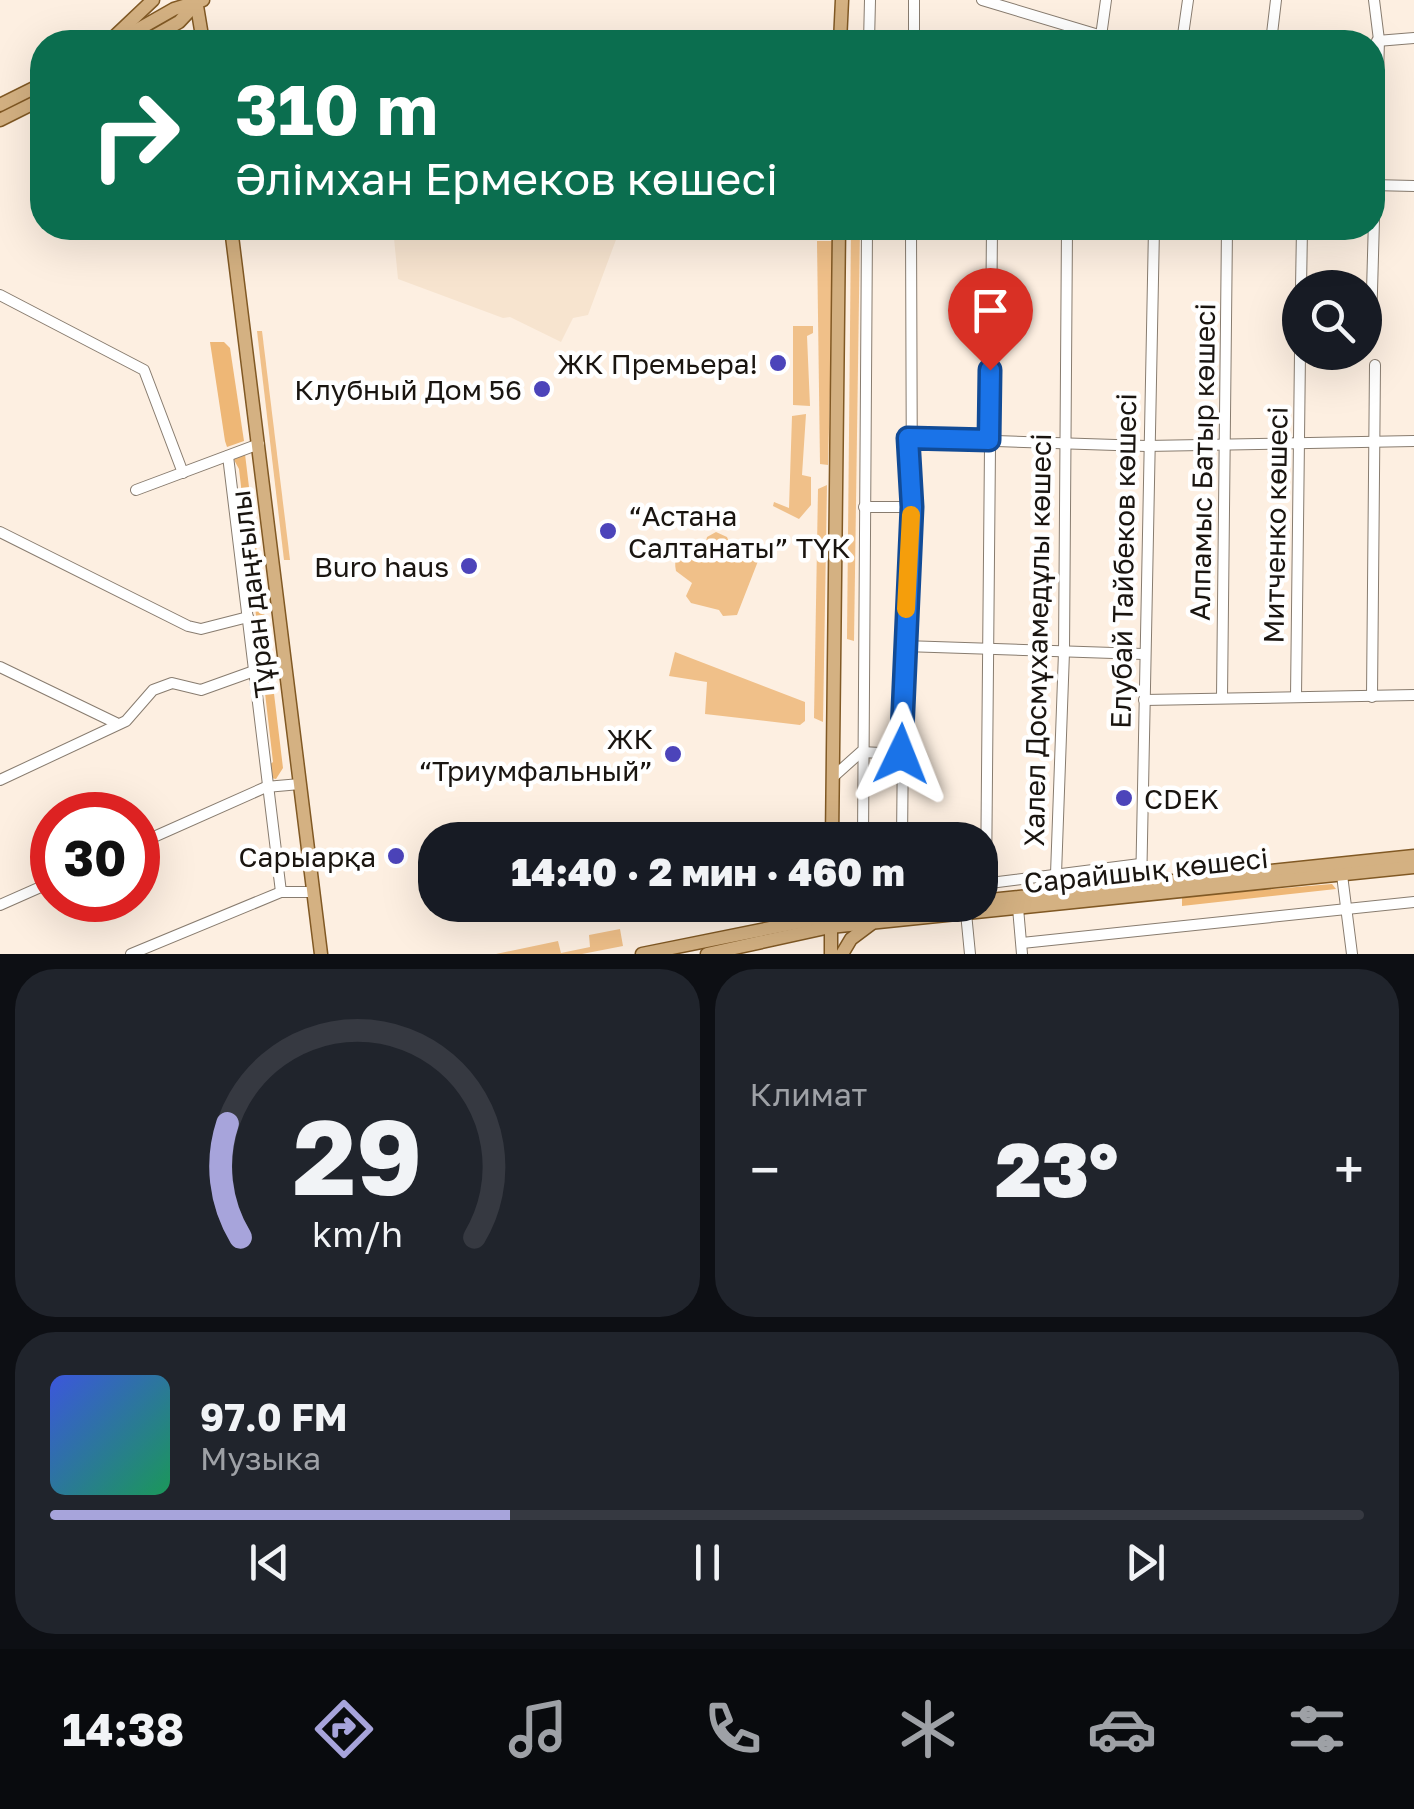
<!DOCTYPE html>
<html lang="ru">
<meta charset="utf-8">
<style>
body{margin:0;font-family:"Golos Text",sans-serif;background:#20242c;color:#f1f3f6;height:100vh;display:flex;flex-direction:column;font-size:38px;white-space:nowrap}
*{box-sizing:border-box;margin:0}
p{font-size:32px;color:#9ea1a6}
.icon{flex:none;width:55px;height:55px;fill:none;stroke:currentColor;stroke-width:2;stroke-linecap:round;stroke-linejoin:round}
.map{position:relative;height:954px;overflow:hidden}
.sheet{display:flex;flex-direction:column;gap:15px;padding:15px;background:#0d0f14;flex:1}
.sheet>*{flex:none}
.top-card{position:absolute;left:30px;top:30px;width:1355px;height:210px;border-radius:40px;box-shadow:0 10px 40px #0002;background:#0b6e4f;color:#fff;overflow:hidden}
.tools{position:absolute;left:1282px;top:270px;display:grid;gap:20px}
.tools a{display:grid;place-items:center;width:100px;height:100px;border-radius:50%;background:#171b24;box-shadow:0 10px 40px #0002;font-size:50px}
.speed{position:absolute;left:30px;top:792px;display:flex;gap:20px;font-size:50px;font-weight:700;text-align:center}
.speed>*{display:grid;place-content:center;width:130px;height:130px;border-radius:50%;background:#171b24;box-shadow:0 10px 40px #0002;line-height:1}
.speed .limit{border:15px solid #d22;background:#fff;color:#111}
.pin{position:absolute;display:grid;place-items:center;width:85px;height:85px;color:#fff;margin:-102px -42px;border-radius:50% 50% 50% 0;rotate:-45deg;box-shadow:0 0 10px #0007}
.pin .icon{rotate:45deg}
.me{position:absolute;width:110px;margin:-55px;rotate:2deg;stroke-linejoin:round;filter:drop-shadow(0 0 8px #0008)}
.turn{display:flex;align-items:center;gap:35px;height:210px;padding:0 40px;font-size:45px}
.turn .icon{width:130px;height:130px;stroke-width:2.5}
.turn b{display:block;font-size:70px;line-height:85px}
.big{font-size:75px;font-weight:800;line-height:1.1}
.sheet .tile{flex:1;display:flex;flex-direction:column;justify-content:center;gap:15px;min-width:0;padding:0 35px;border-radius:40px;background:#20242c}
.sheet .dial{align-items:center;gap:0}
.dial svg{height:260px;overflow:visible;fill:none;stroke:#363941;stroke-width:7;stroke-linecap:round;text-anchor:middle}
.dial text{fill:#f1f3f6;stroke:none}
.song{display:flex;align-items:center;gap:30px}
.cover{width:120px;height:120px;border-radius:15px;background:linear-gradient(135deg,hsl(230 70% 55%),hsl(150 70% 35%))}
.played{height:10px;border-radius:5px;background:linear-gradient(90deg,#a7a4db 35%,#363941 35%)}
.keys{display:flex;justify-content:space-around;direction:ltr}
.heat{display:flex;justify-content:space-between;align-items:center;font-size:55px;direction:ltr}
.sheet .tiles{flex:1;display:grid;gap:15px;grid-template-columns:1fr 1fr}
.tile:last-child{grid-column:span 2}
.trip{position:absolute;left:418px;top:822px;width:580px;height:100px;border-radius:40px;background:#171b24;box-shadow:0 10px 40px #0002;font-weight:800;line-height:100px;text-align:center}
.menu{display:flex;height:160px;justify-content:space-around;align-items:center;background:#090b0e;color:#9ea1a6}
.menu .icon{width:70px;height:70px}
.menu .selected{color:#a7a4db}
.menu b{font-size:45px;color:#f1f3f6}
.map>svg:first-child{display:block}
.built{fill:#f7e4cf}
.green{fill:#f0c089}
.forest{fill:#eeb776}
.lines{fill:none;stroke-linecap:round;stroke-linejoin:round}
.minor-casing{stroke:#887c6f;stroke-width:12}
.major-casing{stroke:#815924;stroke-width:15}
.minor{stroke:#fff;stroke-width:10}
.major{stroke:#d4b182;stroke-width:12}
.route-casing{stroke:#114b97;stroke-width:25}
.route{stroke:#1a73e8;stroke-width:18}
.slow{stroke:#f59e0b;stroke-width:18}
.poi-dot{fill:#4c44ba;stroke:#fff;stroke-width:4}
.labels{text-anchor:middle;dominant-baseline:central;stroke-width:9;stroke-linejoin:round;paint-order:stroke}
.poi-label{font-size:28px;fill:#1a1510;stroke:#fff;text-anchor:end}
.street-label{font-size:28px;fill:#1a1510;stroke:#fff}
</style>
<div class="map">
<svg width="1414" height="954" viewBox="0 0 1414 954">
<rect width="100%" height="100%" fill="#fdefe1"/>
<polygon class="built" points="393,228 596,228 617,237 588,315 573,318 561,342 510,317 503,318 398,279"/>
<g class="green">
<polygon points="851,228 860,228 854,641 847,639"/>
<polygon points="817,241 834,241 828,465 820,464"/>
<polygon points="793,326 813,326 813,333 807,336 810,406 793,405"/>
<polygon points="257,331 262,331 290,560 284,560"/>
<polygon points="806,414 802,475 811,477 811,505 799,519 773,506 774,502 789,508 792,416"/>
<polygon points="827,485 823,722 814,718 818,489"/>
<path d="M716 532 727 537 730 545 748 543 760 556 737 615 723 616 719 610 691 603 686 596 692 583 676 571C673 558 678 548 691 545L704 551 707 537Z"/>
<polygon points="675,652 805,702 805,721 800,725 705,714 707,682 669,676"/>
<polygon points="620,929 623,946 582,954 496,954 558,941 561,953 590,947 589,935"/>
</g>
<g class="forest">
<polygon points="210,342 224,342 230,348 244,441 227,447 225,441"/>
<polygon points="245,454 283,768 276,779 271,778 269,765 273,762 239,469 233,458"/>
<polygon points="1332,884 1336,889 1182,906 1182,897"/>
</g>
<g class="lines">
<g class="minor-casing">
<g id="minor">
<polyline points="982,0 1122,42"/>
<polyline points="1101,36 1106,0"/>
<polyline points="1377,41 1414,38"/>
<polyline points="869,42 870,0"/>
<polyline points="914,42 914,0"/>
<polyline points="1069,42 1069,27"/>
<polyline points="1182,42 1188,0"/>
<polyline points="1271,42 1276,0"/>
<polyline points="1372,185 1414,186"/>
<polyline points="1301,288 1302,228"/>
<polyline points="0,295 144,370 183,473"/>
<polyline points="1371,327 1379,40 1374,0"/>
<polyline points="908,438 1146,446 1414,441"/>
<polyline points="228,456 281,892"/>
<polyline points="136,490 259,444"/>
<polyline points="864,507 912,507"/>
<polyline points="0,532 188,626 201,629 248,617"/>
<polyline points="904,646 1143,654"/>
<polyline points="0,667 116,723"/>
<polyline points="1296,697 1300,352"/>
<polyline points="1372,697 1375,365"/>
<polyline points="1222,698 1227,228"/>
<polyline points="1144,700 1414,695"/>
<polyline points="833,777 861,752 901,754"/>
<polyline points="0,780 126,721 153,690 172,683 201,690 254,671"/>
<polyline points="863,840 867,228"/>
<polyline points="902,840 904,646 912,507 911,228"/>
<polyline points="138,844 266,787 300,784"/>
<polyline points="1056,874 1064,652 1067,228"/>
<polyline points="1342,875 1352,954"/>
<polyline points="982,884 1140,864"/>
<polyline points="986,884 992,228"/>
<polyline points="1141,891 1154,228"/>
<polyline points="0,905 52,882"/>
<polyline points="1018,908 1022,954"/>
<polyline points="966,913 970,954"/>
<polyline points="1022,943 1414,902"/>
<polyline points="131,954 281,892 313,892"/>
</g>
</g>
<g class="major-casing">
<g id="major">
<polyline points="196,0 203,42"/>
<polyline points="115,36 153,0"/>
<polyline points="116,42 174,9 203,0"/>
<polyline points="144,42 179,22 195,5"/>
<polyline points="840,42 842,0"/>
<polyline points="0,105 42,84"/>
<polyline points="0,120 42,99"/>
<polyline points="231,228 321,954"/>
<polyline points="832,840 839,228"/>
<polyline points="980,901 1414,856"/>
<polyline points="831,905 831,954"/>
<polyline points="642,954 830,916 941,905"/>
<polyline points="707,954 830,927 1414,867"/>
<polyline points="842,954 851,939 871,924"/>
</g>
</g>
<use href="#minor" class="minor"/>
<use href="#major" class="major"/>
</g>
<g class="lines">
<g class="route-casing">
<polyline id="route" points="901,754 912,507 908,438 989,440 990,370"/>
</g>
<use href="#route" class="route"/>
<polyline class="slow" points="906,609 911,515"/>
</g>
<g class="poi-dot">
<circle cx="778" cy="363" r="10"/>
<circle cx="542" cy="389" r="10"/>
<circle cx="608" cy="531" r="10"/>
<circle cx="469" cy="566" r="10"/>
<circle cx="673" cy="754" r="10"/>
<circle cx="1124" cy="798" r="10"/>
<circle cx="396" cy="856" r="10"/>
</g>
<g class="labels">
<g class="poi-label">
<text x="758" y="363">ЖК Премьера!</text>
<text x="522" y="389">Клубный Дом 56</text>
<text x="628" y="515" text-anchor="start">“Астана<tspan x="628" dy="32">Салтанаты” ТҮК</tspan></text>
<text x="449" y="566">Buro haus</text>
<text x="653" y="738">ЖК<tspan x="653" dy="32">“Триумфальный”</tspan></text>
<text x="1144" y="798" text-anchor="start">CDEK</text>
<text x="376" y="856">Сарыарқа</text>
</g>
<g class="street-label">
<text transform="translate(1202 462) rotate(-89)">Алпамыс Батыр көшесі</text>
<text transform="translate(1275 525) rotate(-89)">Митченко көшесі</text>
<text transform="translate(1123 561) rotate(-89)">Елубай Тайбеков көшесі</text>
<text transform="translate(252 594) rotate(-97)">Тұран даңғылы</text>
<text transform="translate(1037 640) rotate(-89)">Халел Досмұхамедұлы көшесі</text>
<text transform="translate(1146 870) rotate(-6)">Сарайшық көшесі</text>
</g>
</g>
</svg>
<div class="tools">
<a><svg class="icon" aria-label="search" viewBox="0 0 24 24"><circle cx="10" cy="10" r="6"/><path d="M15 15l6 6"/></svg></a>
</div>
<div class="speed"><div class="limit">30</div></div>
<div class="pin" style="left:990px;top:370px;background:#d93025"><svg class="icon" aria-label="arrive" viewBox="0 0 24 24"><path d="M6 21V4h12l-3 4 3 4H6"/></svg></div>
<svg class="me" style="left:901px;top:754px" viewBox="-20 -20 40 40"><path d="M0-17L14 15 0 8-14 15z" fill="#1a73e8" stroke="#fff" stroke-width="4"/></svg>
<div class="trip">14:40 · 2 мин · 460 m</div>
<div class="top-card">
<div class="turn"><svg class="icon" aria-label="right" viewBox="0 0 24 24"><path d="M7 20v-9h11M14 6l5 5-5 5"/></svg><div><b>310 m</b>Әлімхан Ермеков көшесі</div></div>
</div>
</div>
<section class="sheet">
<div class="tiles">
<div class="tile dial"><svg viewBox="0 0 100 80">
<path d="M14 69A42 42 0 1 1 86 69"/>
<path d="M14 69A42 42 0 0 1 10 34" stroke="#a7a4db"/>
<text x="50" y="56" font-size="32" font-weight="700">29</text>
<text x="50" y="72" font-size="11">km/h</text>
</svg></div>
<div class="tile"><p>Климат</p>
<div class="heat"><a>−</a><b class="big">23°</b><a>+</a></div>
</div>
<div class="tile">
<div class="song"><i class="cover"></i><div><b>97.0 FM</b><p>Музыка</p></div></div>
<div class="played"></div>
<div class="keys"><svg class="icon" aria-label="previous" viewBox="0 0 24 24"><path d="M18 5L8 12l10 7zM5 5v14"/></svg><svg class="icon" aria-label="pause" viewBox="0 0 24 24"><path d="M8 5v14M16 5v14"/></svg><svg class="icon" aria-label="next" viewBox="0 0 24 24"><path d="M6 5l10 7-10 7zM19 5v14"/></svg></div>
</div>
</div>
</section>
<nav class="menu">
<b>14:38</b>
<svg class="icon selected" aria-label="directions" viewBox="0 0 24 24"><path d="M12 3l9 9-9 9-9-9zM9 14v-3h6M13 9l2 2-2 2"/></svg>
<svg class="icon" aria-label="music" viewBox="0 0 24 24"><path d="M9 18V5l10-2v13"/><circle cx="6" cy="18" r="3"/><circle cx="16" cy="16" r="3"/></svg>
<svg class="icon" aria-label="phone" viewBox="0 0 24 24"><path d="M5 4h4l2 5-3 2q2 4 5 5l2-3 5 2v4C11 20 4 13 5 4z"/></svg>
<svg class="icon" aria-label="climate" viewBox="0 0 24 24"><path d="M12 3v18M4 7l16 10M4 17L20 7"/></svg>
<svg class="icon" aria-label="car" viewBox="0 0 24 24"><path d="M5 17H2v-5l4-1 3-4h7l3 4 3 1v5h-3M9 17h6M6 11h13"/><circle cx="7" cy="17" r="2"/><circle cx="17" cy="17" r="2"/></svg>
<svg class="icon" aria-label="filters" viewBox="0 0 24 24"><path d="M4 7h16M4 17h16"/><circle cx="9" cy="7" r="2"/><circle cx="15" cy="17" r="2"/></svg>
</nav>
